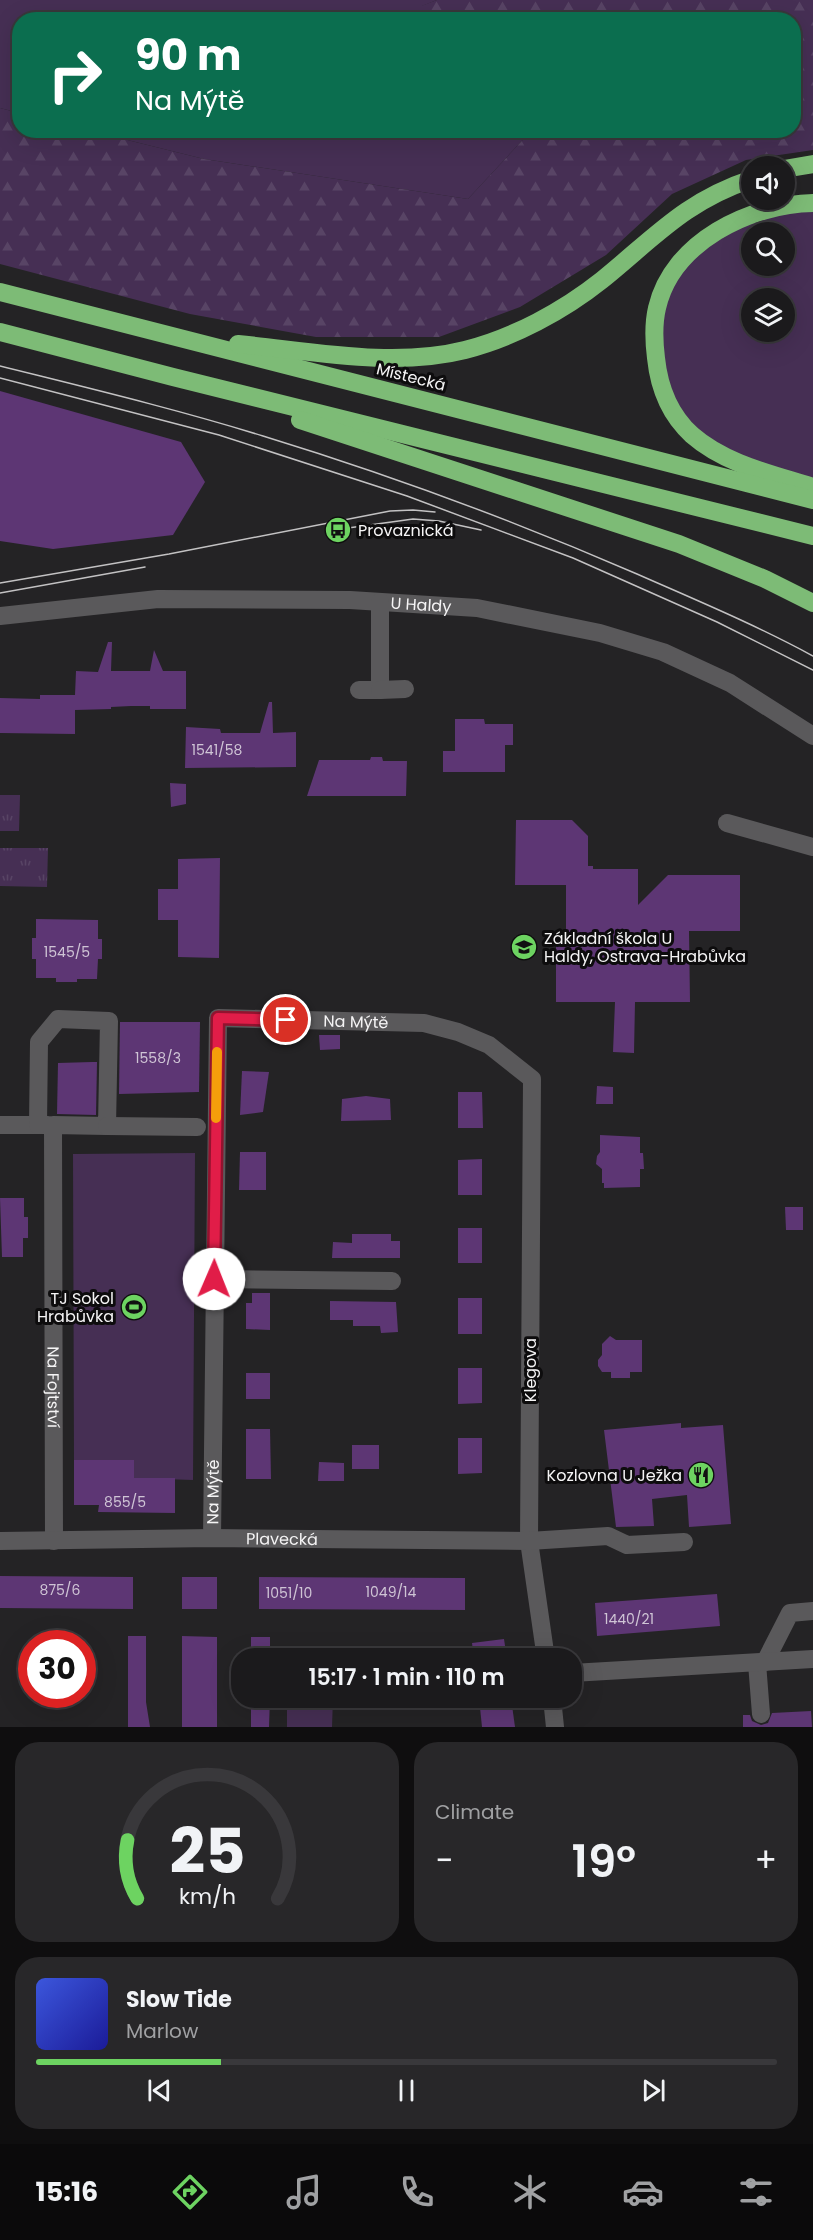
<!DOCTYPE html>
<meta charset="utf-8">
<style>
body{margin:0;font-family:Poppins,sans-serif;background:#282729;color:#f1f3f6;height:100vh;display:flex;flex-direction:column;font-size:22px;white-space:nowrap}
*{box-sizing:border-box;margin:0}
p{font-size:20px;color:#a0a1a3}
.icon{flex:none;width:33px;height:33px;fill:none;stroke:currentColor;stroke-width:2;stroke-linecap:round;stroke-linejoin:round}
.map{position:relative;height:1727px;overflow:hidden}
.drawer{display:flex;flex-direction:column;gap:15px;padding:15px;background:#0f0e0f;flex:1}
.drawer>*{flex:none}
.hud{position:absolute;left:12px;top:12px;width:789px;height:126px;border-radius:24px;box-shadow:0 6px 24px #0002,0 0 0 2px #39383b;background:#0b6e4f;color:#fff;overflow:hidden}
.tools{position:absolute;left:741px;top:156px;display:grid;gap:12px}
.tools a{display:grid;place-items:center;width:54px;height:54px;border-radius:50%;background:#1b1a1c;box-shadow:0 6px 24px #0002,0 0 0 2px #39383b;font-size:30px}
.speed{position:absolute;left:18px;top:1630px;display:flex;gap:12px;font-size:30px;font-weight:700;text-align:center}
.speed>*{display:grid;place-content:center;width:78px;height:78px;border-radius:50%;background:#1b1a1c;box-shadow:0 6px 24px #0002,0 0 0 2px #39383b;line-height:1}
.speed .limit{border:9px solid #d22;background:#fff;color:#111}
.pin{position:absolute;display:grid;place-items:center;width:51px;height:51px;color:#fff;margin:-26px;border:3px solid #fff;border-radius:50%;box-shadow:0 2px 6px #0007}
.me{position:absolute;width:66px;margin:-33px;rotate:1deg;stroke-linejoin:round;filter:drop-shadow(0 0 4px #0008)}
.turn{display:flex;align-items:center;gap:21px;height:126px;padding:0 24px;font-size:27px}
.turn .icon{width:78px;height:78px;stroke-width:2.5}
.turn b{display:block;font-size:42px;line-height:51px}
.big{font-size:45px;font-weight:600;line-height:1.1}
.drawer .tile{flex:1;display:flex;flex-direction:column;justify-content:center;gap:9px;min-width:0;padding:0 21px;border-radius:24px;background:#282729}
.drawer .dial{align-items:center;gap:0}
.dial svg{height:156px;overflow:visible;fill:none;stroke:#39383b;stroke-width:7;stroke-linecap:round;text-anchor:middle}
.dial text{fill:#f1f3f6;stroke:none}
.song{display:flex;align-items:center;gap:18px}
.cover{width:72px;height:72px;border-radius:9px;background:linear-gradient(135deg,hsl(230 70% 55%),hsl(240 70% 35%))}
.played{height:6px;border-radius:3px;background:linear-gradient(90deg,#6dd361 25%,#39383b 25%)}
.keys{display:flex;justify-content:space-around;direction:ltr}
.heat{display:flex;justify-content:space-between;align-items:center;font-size:33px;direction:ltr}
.drawer .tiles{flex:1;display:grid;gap:15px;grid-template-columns:1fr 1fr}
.tile:last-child{grid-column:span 2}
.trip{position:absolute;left:231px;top:1648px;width:351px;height:60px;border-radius:24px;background:#1b1a1c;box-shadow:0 6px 24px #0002,0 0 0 2px #39383b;font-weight:600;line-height:60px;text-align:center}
.menu{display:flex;height:96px;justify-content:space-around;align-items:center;background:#0b0a0b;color:#a0a1a3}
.menu .icon{width:42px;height:42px}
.menu .current{color:#6dd361}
.menu b{font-size:27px;color:#f1f3f6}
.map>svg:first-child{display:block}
.grass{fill:#462f54;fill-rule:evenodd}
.forest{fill:url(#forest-firs)}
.park{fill:url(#park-tufts)}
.building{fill:#5d3674}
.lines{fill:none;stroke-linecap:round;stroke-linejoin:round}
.minor{stroke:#5a595b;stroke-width:18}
.highway{stroke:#7dbb76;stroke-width:18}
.tram{stroke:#c3c2c3;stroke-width:1.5}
.route-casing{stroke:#92132f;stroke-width:15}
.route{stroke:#e11d48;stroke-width:10}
.slow{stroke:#f59e0b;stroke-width:10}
.labels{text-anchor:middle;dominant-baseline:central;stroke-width:6;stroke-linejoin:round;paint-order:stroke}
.number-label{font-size:14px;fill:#cfc4d5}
.street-label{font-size:16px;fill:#f5f4f5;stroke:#0d0c0d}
.poi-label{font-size:16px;fill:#f5f4f5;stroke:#0d0c0d;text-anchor:start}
</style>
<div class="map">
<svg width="813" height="1727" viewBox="0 0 813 1727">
<defs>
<pattern id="forest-firs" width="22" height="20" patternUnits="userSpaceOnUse" patternTransform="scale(1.5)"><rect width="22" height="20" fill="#462f54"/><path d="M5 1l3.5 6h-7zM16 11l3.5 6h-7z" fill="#584465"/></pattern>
<pattern id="park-tufts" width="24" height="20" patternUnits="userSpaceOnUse" patternTransform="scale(1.5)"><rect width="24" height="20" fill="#462f54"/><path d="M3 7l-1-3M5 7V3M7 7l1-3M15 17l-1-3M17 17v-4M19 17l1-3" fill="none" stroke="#584465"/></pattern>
</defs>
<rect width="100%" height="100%" fill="#242325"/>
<g class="grass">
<polygon points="0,0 437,0 422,6 426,20 20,20 19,113 0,108"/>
<polygon points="91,131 531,131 468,199 204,159"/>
<path d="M802 203H813V487L740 463 669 406 657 308 705 241ZM752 232H784V266H752ZM752 298H784V332H752Z"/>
<polygon points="195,1153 193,1480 134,1478 134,1461 74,1460 73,1154"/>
<polygon points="287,1698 333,1698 332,1727 287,1727"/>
</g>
<polygon class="forest" points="437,0 813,0 813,150 746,160 672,194 606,255 520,307 439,337 316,337 190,314 0,264 0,108 19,113 20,130 91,131 204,159 468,199 531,131 794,130 794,20 426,19 421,6"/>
<g class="park">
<polygon points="0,795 20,795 19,831 0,831"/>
<polygon points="0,848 48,848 47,887 0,886"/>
</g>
<g class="building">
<polygon points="0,391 181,442 205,482 173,535 53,549 0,541"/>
<polygon points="108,642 112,642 111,671 150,671 154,650 163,671 186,671 186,709 150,709 150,706 131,706 111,707 111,709 75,710 75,734 0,733 0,698 40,699 40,695 75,695 76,671 98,672"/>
<polygon points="269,702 272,702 273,733 296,732 296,767 185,768 186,727 220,729 221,733 260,733"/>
<polygon points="455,719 484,719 485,724 513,724 513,745 505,745 505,772 443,772 443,751 455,751"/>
<polygon points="371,757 382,757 383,761 407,761 406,796 307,796 319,760 370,760"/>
<polygon points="170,783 186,784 186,804 171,807"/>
<polygon points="516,820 572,820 588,836 588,866 593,866 593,869 638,869 638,905 668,875 740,875 740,931 689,931 690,1002 635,1002 634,1053 613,1052 615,1002 556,1002 556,940 566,940 566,885 515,885"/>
<polygon points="220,858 219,958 178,957 178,920 158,920 158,889 178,889 178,859"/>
<polygon points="36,919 98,920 98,939 102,939 102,959 98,959 97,979 77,979 77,982 56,982 56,978 36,978 36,959 32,959 32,938 36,938"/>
<polygon points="120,1022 200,1022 199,1092 119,1094"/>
<polygon points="319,1035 340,1035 340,1049 320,1050"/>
<polygon points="92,1062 97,1062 96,1115 57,1114 58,1063"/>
<polygon points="242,1071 269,1072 263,1112 240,1115"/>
<polygon points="597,1086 613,1087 613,1104 596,1104"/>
<polygon points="458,1092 482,1092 483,1128 458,1128"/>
<polygon points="366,1096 390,1099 391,1120 341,1121 342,1099"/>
<polygon points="600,1135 640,1137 640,1153 643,1153 644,1169 640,1169 640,1187 604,1188 604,1183 602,1183 602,1169 596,1164 597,1156 600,1152"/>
<polygon points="240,1152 266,1152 266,1190 239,1190"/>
<polygon points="482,1159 482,1195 458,1195 458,1160"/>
<polygon points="0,1198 24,1198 24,1217 28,1217 28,1238 23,1238 23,1257 2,1257"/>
<polygon points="785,1207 803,1207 803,1230 786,1230"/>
<rect x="458" y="1228" width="24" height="35"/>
<polygon points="352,1234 391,1234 391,1241 400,1241 400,1258 332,1258 333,1242 352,1243"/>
<polygon points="252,1293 270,1293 270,1330 246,1329 246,1303 252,1303"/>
<rect x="458" y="1298" width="24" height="36"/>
<polygon points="330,1301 396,1302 398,1332 381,1333 380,1326 353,1326 353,1320 330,1320"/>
<polygon points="610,1336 616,1340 642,1340 642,1372 630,1372 630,1378 611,1378 611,1372 602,1372 598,1366 598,1360 602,1355 602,1344"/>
<polygon points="458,1368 482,1368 482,1403 458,1404"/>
<rect x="246" y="1373" width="24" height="26"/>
<polygon points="681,1423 681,1428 723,1425 731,1524 689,1527 687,1495 652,1499 654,1526 616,1527 604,1430"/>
<polygon points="246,1429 270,1429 271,1479 246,1479"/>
<polygon points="458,1438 482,1438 482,1473 458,1474"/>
<rect x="352" y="1445" width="27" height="24"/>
<polygon points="74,1460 134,1460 134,1478 175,1478 175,1513 98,1512 99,1505 74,1505"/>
<polygon points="319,1462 344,1463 344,1481 318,1481"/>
<polygon points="0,1576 133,1577 133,1609 0,1608"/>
<rect x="182" y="1577" width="35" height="32"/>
<polygon points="259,1577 465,1578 465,1610 259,1609"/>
<polygon points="717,1594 720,1626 597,1636 595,1603"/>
<polygon points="128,1636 146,1636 146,1702 150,1727 128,1727"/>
<polygon points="182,1636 217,1637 217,1727 182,1727"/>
<rect x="251" y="1637" width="19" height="22"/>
<polygon points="504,1639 507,1659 474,1659 472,1643"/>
<polygon points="251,1698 270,1698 269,1727 251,1727"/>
<polygon points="479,1698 511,1698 515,1727 482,1727"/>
<polygon points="811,1711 812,1727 743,1727 743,1715 750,1715 752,1721 761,1725 768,1723 772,1713"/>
</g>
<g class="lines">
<g class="minor">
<path id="s1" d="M0 616 158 599 350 600 477 608 600 633 663 652 730 683 813 736"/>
<polyline points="359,690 380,690 380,602"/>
<polyline points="380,690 405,689"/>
<polyline points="727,823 813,847"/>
<polyline points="0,1125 48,1125"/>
<path id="s2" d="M38 1125 39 1042 58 1019 109 1021 107 1126 53 1125 54 1541"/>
<polyline points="107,1126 197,1127"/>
<polyline points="214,1279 392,1281"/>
<path id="s3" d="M212 1538 218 1018 424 1023 458 1032 489 1045 532 1079 529 1541 546 1659"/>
<path id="s4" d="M0 1541 212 1538 529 1541 608 1536 627 1545 684 1542"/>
<polyline points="765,1662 790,1613 813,1611"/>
<polyline points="757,1663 761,1714"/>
<polyline points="572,1673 813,1659"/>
<polyline points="552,1698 555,1727"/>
</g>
<g class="highway">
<polyline points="784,169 813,164"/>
<path d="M813 203C750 204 672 242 657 308 653 325 654 342 656 358 659 387 670 415 692 435 725 464 772 474 813 487"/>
<polyline points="0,292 813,500"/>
<polyline points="0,332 173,377 813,536"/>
<path d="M238 344C310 351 394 368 465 350 513 338 563 311 602 280 654 238 685 201 752 179"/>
<polyline points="300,420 679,544 765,579 813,603"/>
</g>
<g class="tram">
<path d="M0 366C88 388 176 409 263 436 390 475 515 521 637 574 696 600 756 625 813 656"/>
<polyline points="0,378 219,435 407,496 573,558 717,622 813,670"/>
<polyline points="348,528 413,519 439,521 481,530"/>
<polyline points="0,583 169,554 390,511 413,510 435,512"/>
<polyline points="0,593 145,567"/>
</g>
</g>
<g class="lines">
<g class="route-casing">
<polyline id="route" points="214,1279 218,1018 286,1020"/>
</g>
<use href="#route" class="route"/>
<polyline class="slow" points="216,1118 217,1052"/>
</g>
<defs>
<g id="bus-disc" transform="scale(1.35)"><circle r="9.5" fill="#6dd361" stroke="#0d0c0d"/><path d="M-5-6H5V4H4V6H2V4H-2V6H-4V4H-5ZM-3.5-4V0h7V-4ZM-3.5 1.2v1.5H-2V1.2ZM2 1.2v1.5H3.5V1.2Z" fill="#111"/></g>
<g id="school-disc" transform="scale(1.35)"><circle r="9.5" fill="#6dd361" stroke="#0d0c0d"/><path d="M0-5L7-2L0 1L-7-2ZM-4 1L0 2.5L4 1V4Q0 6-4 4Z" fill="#111"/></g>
<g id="stadium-disc" transform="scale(1.35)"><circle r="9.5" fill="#6dd361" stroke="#0d0c0d"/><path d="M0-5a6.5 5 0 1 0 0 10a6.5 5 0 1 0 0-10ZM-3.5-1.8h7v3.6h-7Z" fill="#111"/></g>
<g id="restaurant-disc" transform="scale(1.35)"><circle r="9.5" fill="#6dd361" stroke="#0d0c0d"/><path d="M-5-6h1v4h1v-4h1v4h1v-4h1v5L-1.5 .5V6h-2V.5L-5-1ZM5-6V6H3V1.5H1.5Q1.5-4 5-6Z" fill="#111"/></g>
</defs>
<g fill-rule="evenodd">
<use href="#bus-disc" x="338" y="530"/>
<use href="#school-disc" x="524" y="947"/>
<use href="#stadium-disc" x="134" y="1307"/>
<use href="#restaurant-disc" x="701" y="1475"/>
</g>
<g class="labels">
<g class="number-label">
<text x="217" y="750">1541/58</text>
<text x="67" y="952">1545/5</text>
<text x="158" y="1058">1558/3</text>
<text x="125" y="1502">855/5</text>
<text x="60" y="1590">875/6</text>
<text x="391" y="1592">1049/14</text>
<text x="289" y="1593">1051/10</text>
<text x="629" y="1619">1440/21</text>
</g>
<g class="street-label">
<text transform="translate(411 377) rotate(14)">Místecká</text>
<text stroke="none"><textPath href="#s1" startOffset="422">U Haldy</textPath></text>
<text stroke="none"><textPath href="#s3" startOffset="658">Na Mýtě</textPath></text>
<text transform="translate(530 1370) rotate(-90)">Klegova</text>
<text stroke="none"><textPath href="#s2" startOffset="585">Na Fojtství</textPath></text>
<text stroke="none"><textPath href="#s3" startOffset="46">Na Mýtě</textPath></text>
<text stroke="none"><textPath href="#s4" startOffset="282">Plavecká</textPath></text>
</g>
<g class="poi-label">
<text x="358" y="530">Provaznická</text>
<text x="544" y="938">Základní škola U<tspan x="544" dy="18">Haldy, Ostrava-Hrabůvka</tspan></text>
<text x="114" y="1298" text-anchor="end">TJ Sokol<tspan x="114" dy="18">Hrabůvka</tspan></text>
<text x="682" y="1475" text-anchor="end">Kozlovna U Ježka</text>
</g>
</g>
</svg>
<div class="tools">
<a><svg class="icon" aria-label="sound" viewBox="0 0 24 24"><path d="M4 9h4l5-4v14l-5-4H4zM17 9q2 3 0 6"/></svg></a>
<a><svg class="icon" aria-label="search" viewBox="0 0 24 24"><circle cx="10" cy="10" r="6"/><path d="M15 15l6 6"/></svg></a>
<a><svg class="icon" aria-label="layers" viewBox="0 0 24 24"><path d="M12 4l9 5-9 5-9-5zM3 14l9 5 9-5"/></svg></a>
</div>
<div class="speed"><div class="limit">30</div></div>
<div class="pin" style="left:286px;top:1020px;background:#d93025"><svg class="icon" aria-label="arrive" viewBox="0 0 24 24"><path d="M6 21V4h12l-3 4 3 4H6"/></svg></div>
<svg class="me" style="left:214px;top:1279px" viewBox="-20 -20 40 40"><circle r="19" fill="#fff"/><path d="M0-13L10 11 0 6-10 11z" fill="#e11d48"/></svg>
<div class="trip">15:17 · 1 min · 110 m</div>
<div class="hud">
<div class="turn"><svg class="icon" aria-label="right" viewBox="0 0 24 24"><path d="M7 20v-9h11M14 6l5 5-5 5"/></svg><div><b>90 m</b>Na Mýtě</div></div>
</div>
</div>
<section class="drawer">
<div class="tiles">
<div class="tile dial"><svg viewBox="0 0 100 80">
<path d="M14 69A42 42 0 1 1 86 69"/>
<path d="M14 69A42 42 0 0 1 9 39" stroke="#6dd361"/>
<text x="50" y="56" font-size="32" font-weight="700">25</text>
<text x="50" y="72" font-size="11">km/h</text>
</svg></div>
<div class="tile"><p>Climate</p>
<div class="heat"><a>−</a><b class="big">19°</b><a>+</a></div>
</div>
<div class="tile">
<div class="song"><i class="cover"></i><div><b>Slow Tide</b><p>Marlow</p></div></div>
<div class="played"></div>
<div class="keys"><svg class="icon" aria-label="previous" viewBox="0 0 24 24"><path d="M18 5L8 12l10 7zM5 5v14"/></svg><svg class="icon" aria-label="pause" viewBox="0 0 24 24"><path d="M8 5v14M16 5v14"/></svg><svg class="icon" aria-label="next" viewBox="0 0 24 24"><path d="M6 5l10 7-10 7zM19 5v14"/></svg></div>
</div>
</div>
</section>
<nav class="menu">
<b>15:16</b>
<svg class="icon current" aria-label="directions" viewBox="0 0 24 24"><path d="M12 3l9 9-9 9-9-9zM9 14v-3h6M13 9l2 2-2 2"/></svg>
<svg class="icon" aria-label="music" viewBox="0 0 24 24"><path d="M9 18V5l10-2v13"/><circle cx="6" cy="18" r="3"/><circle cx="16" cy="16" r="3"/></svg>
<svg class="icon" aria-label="phone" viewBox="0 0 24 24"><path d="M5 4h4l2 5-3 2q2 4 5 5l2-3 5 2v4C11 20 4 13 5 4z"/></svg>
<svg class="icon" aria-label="climate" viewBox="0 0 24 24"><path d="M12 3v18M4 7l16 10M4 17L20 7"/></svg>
<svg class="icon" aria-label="car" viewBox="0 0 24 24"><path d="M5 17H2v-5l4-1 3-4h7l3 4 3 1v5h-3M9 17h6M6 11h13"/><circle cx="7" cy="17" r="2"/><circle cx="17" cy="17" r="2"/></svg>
<svg class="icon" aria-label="filters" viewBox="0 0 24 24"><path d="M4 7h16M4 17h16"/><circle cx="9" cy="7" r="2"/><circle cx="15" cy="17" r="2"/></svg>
</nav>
